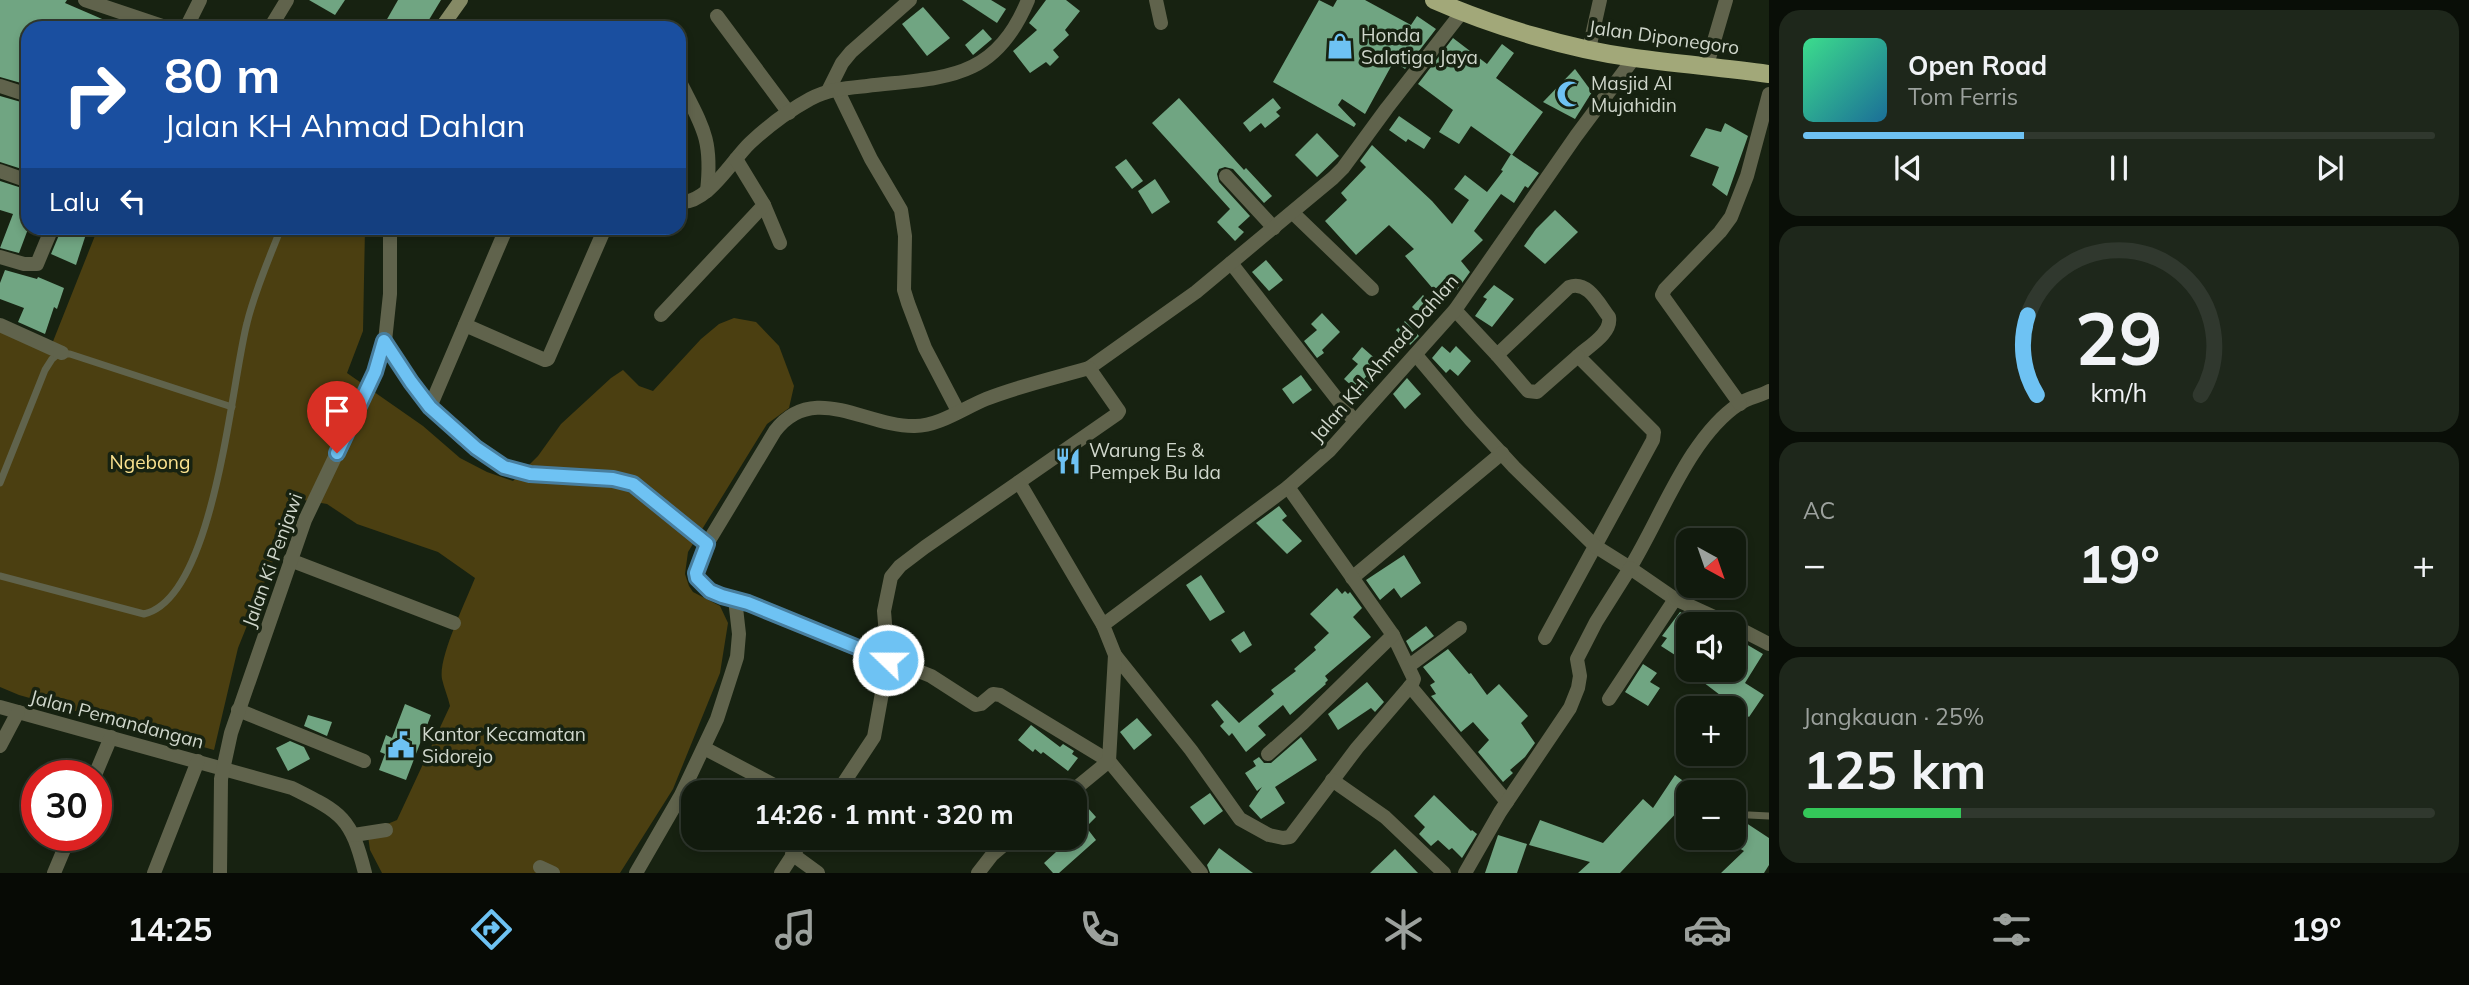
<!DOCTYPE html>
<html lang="id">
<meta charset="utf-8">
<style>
body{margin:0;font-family:Mulish,sans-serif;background:#1e271b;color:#f1f3f6;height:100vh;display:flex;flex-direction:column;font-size:26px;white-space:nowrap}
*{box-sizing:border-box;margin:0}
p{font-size:23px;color:#9ca19d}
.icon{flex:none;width:38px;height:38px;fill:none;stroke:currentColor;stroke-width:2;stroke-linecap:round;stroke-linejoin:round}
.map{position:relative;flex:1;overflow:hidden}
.details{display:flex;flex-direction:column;gap:10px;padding:10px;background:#090e07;width:700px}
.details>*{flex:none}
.top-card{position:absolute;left:21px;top:21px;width:665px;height:214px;border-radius:21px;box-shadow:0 4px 10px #0003,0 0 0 2px #30382e;background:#1a4fa0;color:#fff;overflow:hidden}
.needle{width:46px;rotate:140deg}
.buttons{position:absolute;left:1676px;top:528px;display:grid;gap:14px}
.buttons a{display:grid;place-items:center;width:70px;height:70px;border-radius:14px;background:#111a0d;box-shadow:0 4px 10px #0003,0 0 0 2px #30382e;font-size:35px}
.speed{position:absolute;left:21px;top:760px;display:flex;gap:14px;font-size:35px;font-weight:700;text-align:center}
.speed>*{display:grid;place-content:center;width:91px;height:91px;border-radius:50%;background:#111a0d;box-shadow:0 4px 10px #0003,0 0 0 2px #30382e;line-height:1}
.speed .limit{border:10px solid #d22;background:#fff;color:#111}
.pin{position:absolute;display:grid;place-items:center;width:60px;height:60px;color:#fff;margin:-72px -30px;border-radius:50% 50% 50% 0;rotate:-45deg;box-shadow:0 0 7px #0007}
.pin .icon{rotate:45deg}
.me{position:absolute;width:77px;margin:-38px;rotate:292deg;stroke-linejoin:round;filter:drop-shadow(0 0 5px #0008)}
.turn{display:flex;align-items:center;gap:24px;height:147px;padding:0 28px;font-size:32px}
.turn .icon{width:91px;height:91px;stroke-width:2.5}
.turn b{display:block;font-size:49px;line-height:60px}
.then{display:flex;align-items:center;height:66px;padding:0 28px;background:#0003;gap:14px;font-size:26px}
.big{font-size:52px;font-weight:700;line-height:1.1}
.details .tile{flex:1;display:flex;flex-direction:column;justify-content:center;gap:10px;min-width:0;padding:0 24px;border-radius:21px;background:#1e271b}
.details .dial{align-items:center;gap:0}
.dial svg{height:182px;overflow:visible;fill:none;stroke:#30382e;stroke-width:7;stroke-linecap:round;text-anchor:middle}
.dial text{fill:#f1f3f6;stroke:none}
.song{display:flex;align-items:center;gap:21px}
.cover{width:84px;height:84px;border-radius:10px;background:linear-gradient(135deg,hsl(150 70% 55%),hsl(200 70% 35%))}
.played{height:7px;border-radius:4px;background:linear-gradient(90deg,#6ec2f3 35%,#30382e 35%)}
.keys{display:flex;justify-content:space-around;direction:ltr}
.heat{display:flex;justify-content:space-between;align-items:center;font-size:38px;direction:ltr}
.charge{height:10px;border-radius:5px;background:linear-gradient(90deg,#34c759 25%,#30382e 0)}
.trip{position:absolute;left:681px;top:780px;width:406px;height:70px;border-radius:21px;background:#111a0d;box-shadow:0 4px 10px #0003,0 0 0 2px #30382e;font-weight:700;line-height:70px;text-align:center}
.dock{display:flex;height:112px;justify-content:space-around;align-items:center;background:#070a05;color:#9ca19d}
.dock .icon{width:49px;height:49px}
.dock .selected{color:#6ec2f3}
.dock b{font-size:32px;color:#f1f3f6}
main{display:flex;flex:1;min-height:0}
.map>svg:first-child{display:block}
.green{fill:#4b3f11}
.building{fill:#70a582}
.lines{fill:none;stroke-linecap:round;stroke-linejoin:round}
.lane{stroke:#60634c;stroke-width:7}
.street{stroke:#60634c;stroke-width:14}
.secondary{stroke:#858a65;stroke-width:14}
.primary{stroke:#a2a879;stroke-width:18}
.route-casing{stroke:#487e9e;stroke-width:18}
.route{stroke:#6ec2f3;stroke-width:12}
.labels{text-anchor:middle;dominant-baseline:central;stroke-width:7;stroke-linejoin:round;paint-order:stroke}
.poi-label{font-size:19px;fill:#d0d7cc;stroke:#172211;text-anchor:start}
.street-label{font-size:19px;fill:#d0d7cc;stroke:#172211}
.park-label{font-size:19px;fill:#fae18e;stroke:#172211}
</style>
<main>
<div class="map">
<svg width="1769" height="873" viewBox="0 0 1769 873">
<rect width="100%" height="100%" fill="#172211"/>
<path class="green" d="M98 228H365L363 331 347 373 423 426 460 458 487 472 513 481 538 456 561 424 611 378 623 370 639 386 653 391 701 339 719 324 734 318 756 322 779 346 794 386 789 408 767 424 688 552 685 574 689 586 693 592 720 606 728 623 720 673 673 789 620 873H382L370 850 368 836 373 830 397 820 450 706C448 697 444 688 442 679 438 658 466 601 475 578L438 552 357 524 327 504 298 499 238 648 214 750 19 695 0 687V329L50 349Z"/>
<g class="building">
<polygon points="0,0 67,0 65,3 123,28 28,28 28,85 0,77"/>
<polygon points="309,0 345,0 335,15"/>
<polygon points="398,0 441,0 424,28 382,28"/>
<polygon points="962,0 991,0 1006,9 997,23"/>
<polygon points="1046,0 1066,0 1080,11 1065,30 1069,35 1053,50 1059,57 1050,66 1046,62 1030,73 1013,51 1037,30 1029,23"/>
<polygon points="1319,0 1333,7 1337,0 1365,0 1411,25 1417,16 1436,29 1405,69 1394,61 1365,114 1342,99 1338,105 1356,124 1354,127 1273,82"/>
<polygon points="923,7 950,38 927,56 902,24"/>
<polygon points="983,29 992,39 973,55 965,45"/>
<polygon points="1453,38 1487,64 1502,44 1514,53 1496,78 1543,112 1512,155 1471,126 1459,144 1439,132 1453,110 1418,84"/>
<polygon points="1575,69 1592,92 1575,119 1543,102"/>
<polygon points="0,96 28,104 28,171 0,162"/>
<polygon points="1179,98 1244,170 1246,168 1272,196 1264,203 1233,169 1225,167 1219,169 1217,174 1219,182 1250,216 1238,227 1244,232 1235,241 1217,222 1230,209 1152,123"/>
<polygon points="1273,98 1281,108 1276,112 1280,116 1265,128 1261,123 1250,132 1243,123"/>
<polygon points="1399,116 1431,138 1424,149 1408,139 1406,142 1389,130"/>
<polygon points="1725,123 1748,136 1727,196 1712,185 1719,167 1690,156 1706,128 1721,132"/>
<polygon points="1317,133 1339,156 1317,177 1295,155"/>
<polygon points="1372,145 1432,201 1452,224 1469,200 1454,189 1465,175 1487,192 1503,171 1501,170 1511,154 1539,173 1528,188 1525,186 1514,203 1501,194 1474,231 1483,240 1461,261 1470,272 1457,290 1447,278 1434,290 1405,256 1414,249 1389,225 1356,255 1325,221 1347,200 1341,193 1366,167 1360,161"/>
<polygon points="1126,159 1143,181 1132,189 1115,167"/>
<polygon points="1155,179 1170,202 1152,214 1138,191"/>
<polygon points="0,181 28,190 28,229 19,253 0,248 13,214 0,210"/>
<polygon points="1555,210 1578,232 1545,264 1524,246 1536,229"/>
<polygon points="62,228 88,228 76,265 51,254"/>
<polygon points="1266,260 1283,280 1269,291 1252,272"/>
<polygon points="5,270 37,279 38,277 64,288 57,309 54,307 45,334 18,322 24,308 0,299 0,283"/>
<polygon points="1494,285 1514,299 1492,327 1475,316 1487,299 1483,297"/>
<polygon points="1423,295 1434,306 1422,317 1412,307"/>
<polygon points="1322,313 1340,332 1322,350 1324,353 1317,358 1304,341 1317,330 1311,324"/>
<polygon points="1405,321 1419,336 1410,345 1396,330"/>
<polygon points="1442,346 1450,353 1456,346 1471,361 1458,376 1450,369 1446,373 1432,358"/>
<polygon points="1362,347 1379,362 1364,379 1371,384 1361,394 1344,379 1358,364 1352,359"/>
<polygon points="1301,375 1312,390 1293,404 1282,389"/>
<polygon points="1407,378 1421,394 1405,409 1393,394"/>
<polygon points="1279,506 1287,516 1282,520 1302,541 1287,554 1256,523"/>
<polygon points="1404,555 1421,583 1401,598 1394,588 1380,600 1366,580"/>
<polygon points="1201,575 1225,612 1210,621 1186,585"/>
<polygon points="1337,588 1342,594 1345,591 1348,594 1350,592 1362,608 1353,617 1371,637 1325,676 1328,680 1325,683 1326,684 1290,715 1283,705 1258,726 1266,735 1246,752 1232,733 1229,736 1220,726 1224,722 1211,705 1217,700 1239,723 1274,694 1271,690 1296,671 1294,669 1316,650 1314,647 1329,633 1310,614"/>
<polygon points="1680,612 1691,618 1689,622 1689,664 1661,646 1667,638 1662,636"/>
<polygon points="1426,626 1434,636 1412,652 1406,641"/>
<polygon points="1244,631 1252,645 1240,653 1231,640"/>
<polygon points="1734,637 1763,654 1745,683 1764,695 1749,717 1699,679 1706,670 1734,670"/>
<polygon points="1448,649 1469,674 1471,673 1487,695 1499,684 1528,716 1521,723 1535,743 1525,757 1510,770 1513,773 1503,782 1478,752 1489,740 1473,722 1461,732 1431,696 1436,694 1430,685 1435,682 1423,667"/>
<polygon points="1643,664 1657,673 1650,682 1660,688 1648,706 1625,692"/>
<polygon points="1367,682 1384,702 1375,712 1371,708 1338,730 1328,714"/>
<polygon points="405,704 431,715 406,780 379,770 385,754 380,752 386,735 392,738"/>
<polygon points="308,715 332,722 327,736 304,726"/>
<polygon points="1137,718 1152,735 1134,750 1120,732"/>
<polygon points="1031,725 1060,747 1063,744 1074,751 1072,754 1078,758 1068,771 1043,752 1041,754 1035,749 1033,752 1018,740"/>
<polygon points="1301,737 1317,760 1275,787 1285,803 1261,819 1249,806 1262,787 1257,791 1245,773 1256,766 1253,761 1259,757 1264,763 1271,763"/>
<polygon points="290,741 304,747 310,759 288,771 276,748"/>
<polygon points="1675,775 1689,785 1689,815 1680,809 1620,873 1578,873 1590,862 1529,845 1540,820 1603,843 1643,799 1653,808"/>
<polygon points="1210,793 1223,811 1204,825 1190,807"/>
<polygon points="1434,795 1471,831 1472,830 1477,834 1462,858 1452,848 1449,850 1438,840 1431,846 1419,834 1425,827 1414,816"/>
<polygon points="1079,798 1096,817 1086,827 1096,840 1059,873 1053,873 1044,863 1056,852 1044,838 1074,838 1074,801"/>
<polygon points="1734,815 1769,838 1769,865 1764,873 1721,873 1744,851 1734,845"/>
<polygon points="1498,835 1527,844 1517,873 1485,873"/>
<polygon points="1219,848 1253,873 1210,873 1207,865"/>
<polygon points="1395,849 1418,873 1370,873"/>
</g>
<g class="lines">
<g class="lane">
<polyline points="0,483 45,370 52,359 58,354 70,354 232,407"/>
<path d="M0 576 144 614C215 598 231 383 247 323 255 290 269 259 281 228"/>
<polyline points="1749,815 1769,816"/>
</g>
<g class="street">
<polyline points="85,0 168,28"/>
<polyline points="1156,0 1161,23"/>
<polyline points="717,16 789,113"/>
<polyline points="186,28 200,0"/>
<polyline points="270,28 287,0"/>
<polyline points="1589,49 1600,0"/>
<polyline points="1707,65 1726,0"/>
<path d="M679 80C702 126 713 138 707 191"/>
<polyline points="0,86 28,95"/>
<polyline points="837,89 871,159 901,210 905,236 904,290 908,303 925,348 958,411"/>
<polyline points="828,91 842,63 851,52 910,0"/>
<polyline points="0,171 28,181"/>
<polyline points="1226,176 1274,228"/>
<path d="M679 202C707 205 732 160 750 143 767 127 790 110 810 99 829 89 847 88 867 86 944 77 994 82 1028 0"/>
<polyline points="764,205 780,243"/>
<polyline points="1293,213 1372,289"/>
<polyline points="0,257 24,264 37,264 52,228"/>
<polyline points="1231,263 1355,422"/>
<path d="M1455 310 1497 355 1569 287C1588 280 1599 304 1609 317 1612 333 1589 346 1578 356L1654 432 1653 440 1545 638"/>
<polyline points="661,315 764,205 736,159"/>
<polyline points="0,325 62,353"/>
<polyline points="465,325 545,360 548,359 605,228"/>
<path d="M385 341C416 390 468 465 531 474 562 478 604 472 632 484 643 488 653 499 661 507 676 520 691 532 707 544"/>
<path d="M1416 355 1470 419 1514 467 1595 546 1630 568C1661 518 1689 437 1739 404 1747 398 1760 396 1769 391"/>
<polyline points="1497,355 1528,391 1537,392 1578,356"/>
<polyline points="1089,368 1196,292 1333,178 1343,168 1387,108 1462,12"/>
<polyline points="1740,404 1662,295 1665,289 1720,232 1731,217 1747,176 1769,94"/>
<polyline points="430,407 506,229"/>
<path d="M1019 482 1117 414 1119 411 1089 368C1054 378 1019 386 986 399 964 408 939 426 915 426 866 427 813 381 775 431L707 544 696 573 697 578 706 587 717 594 748 603 931 676 976 705 981 704 993 694 1000 695 1109 761 1201 873"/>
<polyline points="290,560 454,623"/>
<polyline points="1352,578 1502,453"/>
<polyline points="1734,626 1769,644"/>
<polyline points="1115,655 1191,750 1240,819 1269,835 1283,838 1290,837 1357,748 1412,684 1414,679 1393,635 1288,487"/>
<polyline points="1409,666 1460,628"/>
<polyline points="1410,686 1507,802"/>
<polyline points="1609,699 1675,599"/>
<path d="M0 707 292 788C342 813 351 817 365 873"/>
<polyline points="238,710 364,761"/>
<polyline points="0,746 18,712"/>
<polyline points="704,748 789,793"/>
<polyline points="1268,754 1303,723 1393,635"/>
<polyline points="95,775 111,737"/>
<polyline points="1332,780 1385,817 1444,873"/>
<polyline points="837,793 874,737 888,660 884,611 891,577 900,566 925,547 1019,482 1103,625"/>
<polyline points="1070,793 1109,761 1115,655 1103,625 1288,487 1329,451 1455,310 1576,136 1634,58"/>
<polyline points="354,835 386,830"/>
<polyline points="792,854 818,873"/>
<polyline points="540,867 553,873"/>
<polyline points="54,873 70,835"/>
<polyline points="154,873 198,761"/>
<polyline points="220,873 221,779 231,733 305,520 367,390 380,356 385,341 390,294 390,228"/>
<polyline points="636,873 681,795 717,719 737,657 739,634 735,599"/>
<polyline points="781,873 804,838"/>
<polyline points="978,873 992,855 1012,838"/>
<polyline points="1465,873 1500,812 1570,708 1578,688 1580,676 1577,659 1596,622 1630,568 1675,599 1732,625"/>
</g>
<polyline class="secondary" points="441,28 461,0"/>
<path class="primary" d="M1434 0C1493 26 1572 50 1635 58 1680 64 1725 68 1769 74"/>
</g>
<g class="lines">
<g class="route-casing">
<polyline id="route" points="337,453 375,372 384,341 411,382 430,407 476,448 504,467 530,474 613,479 633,484 707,544 696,573 697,578 710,591 722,596 748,603 888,660"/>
</g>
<use href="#route" class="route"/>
</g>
<defs>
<g id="shop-bare" transform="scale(2.1)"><path d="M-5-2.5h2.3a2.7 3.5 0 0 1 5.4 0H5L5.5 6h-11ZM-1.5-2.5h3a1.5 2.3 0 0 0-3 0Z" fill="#6ec2f3" stroke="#172211" stroke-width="2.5" paint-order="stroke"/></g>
<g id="mosque-bare" transform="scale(2.1)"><path d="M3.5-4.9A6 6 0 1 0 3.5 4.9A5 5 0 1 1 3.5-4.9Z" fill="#6ec2f3" stroke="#172211" stroke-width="2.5" paint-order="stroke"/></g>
<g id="restaurant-bare" transform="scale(2.1)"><path d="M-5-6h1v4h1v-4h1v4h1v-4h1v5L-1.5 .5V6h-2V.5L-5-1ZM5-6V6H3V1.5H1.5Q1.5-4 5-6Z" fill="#6ec2f3" stroke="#172211" stroke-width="2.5" paint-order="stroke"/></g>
<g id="civic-bare" transform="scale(2.1)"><path d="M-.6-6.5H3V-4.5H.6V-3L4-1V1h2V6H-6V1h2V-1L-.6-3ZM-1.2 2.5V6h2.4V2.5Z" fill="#6ec2f3" stroke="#172211" stroke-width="2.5" paint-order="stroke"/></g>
</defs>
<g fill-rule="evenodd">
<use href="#shop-bare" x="1340" y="46"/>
<use href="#mosque-bare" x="1570" y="94"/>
<use href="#restaurant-bare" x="1068" y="461"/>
<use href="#civic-bare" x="401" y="745"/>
</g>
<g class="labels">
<g class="poi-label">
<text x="1361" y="35">Honda<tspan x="1361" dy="22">Salatiga Jaya</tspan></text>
<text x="1591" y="83">Masjid Al<tspan x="1591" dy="22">Mujahidin</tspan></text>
<text x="1089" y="450">Warung Es &amp;<tspan x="1089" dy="22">Pempek Bu Ida</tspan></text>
<text x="422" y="734">Kantor Kecamatan<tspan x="422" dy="22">Sidorejo</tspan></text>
</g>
<g class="street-label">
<text transform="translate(1664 37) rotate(8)">Jalan Diponegoro</text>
<text transform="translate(1384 358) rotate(-49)">Jalan KH Ahmad Dahlan</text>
<text transform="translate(272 560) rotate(-70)">Jalan Ki Penjawi</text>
<text transform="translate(117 719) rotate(15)">Jalan Pemandangan</text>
</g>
<g class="park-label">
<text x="150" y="462">Ngebong</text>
</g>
</g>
</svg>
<div class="buttons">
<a><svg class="needle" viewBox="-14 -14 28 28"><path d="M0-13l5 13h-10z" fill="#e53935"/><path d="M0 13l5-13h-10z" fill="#9ca19d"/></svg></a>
<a><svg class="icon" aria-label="sound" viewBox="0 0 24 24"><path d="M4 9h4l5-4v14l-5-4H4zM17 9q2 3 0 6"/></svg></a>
<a>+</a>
<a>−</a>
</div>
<div class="speed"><div class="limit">30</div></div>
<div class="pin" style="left:337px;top:453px;background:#d93025"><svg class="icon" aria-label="arrive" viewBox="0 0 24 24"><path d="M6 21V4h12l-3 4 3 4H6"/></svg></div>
<svg class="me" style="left:888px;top:660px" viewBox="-20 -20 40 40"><circle r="17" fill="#6ec2f3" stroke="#fff" stroke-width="3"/><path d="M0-11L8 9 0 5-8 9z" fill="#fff"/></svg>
<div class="trip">14:26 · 1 mnt · 320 m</div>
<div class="top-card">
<div class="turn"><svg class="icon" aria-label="right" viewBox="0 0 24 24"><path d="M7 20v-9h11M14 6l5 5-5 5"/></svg><div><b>80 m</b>Jalan KH Ahmad Dahlan</div></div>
<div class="then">Lalu<svg class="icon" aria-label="left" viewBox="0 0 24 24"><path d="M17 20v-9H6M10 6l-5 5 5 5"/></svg></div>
</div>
</div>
<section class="details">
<div class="tile">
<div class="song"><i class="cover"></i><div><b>Open Road</b><p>Tom Ferris</p></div></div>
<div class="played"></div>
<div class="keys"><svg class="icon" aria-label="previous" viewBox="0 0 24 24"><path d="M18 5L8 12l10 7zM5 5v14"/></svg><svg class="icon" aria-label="pause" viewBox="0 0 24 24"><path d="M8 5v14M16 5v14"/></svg><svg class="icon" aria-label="next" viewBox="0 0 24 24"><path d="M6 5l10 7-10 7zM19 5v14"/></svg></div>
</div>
<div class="tile dial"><svg viewBox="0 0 100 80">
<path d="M14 69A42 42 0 1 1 86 69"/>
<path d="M14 69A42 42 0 0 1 10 34" stroke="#6ec2f3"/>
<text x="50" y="56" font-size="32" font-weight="700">29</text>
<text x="50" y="72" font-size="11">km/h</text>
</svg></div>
<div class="tile"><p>AC</p>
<div class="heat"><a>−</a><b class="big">19°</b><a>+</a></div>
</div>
<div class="tile"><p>Jangkauan · 25%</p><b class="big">125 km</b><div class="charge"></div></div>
</section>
</main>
<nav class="dock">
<b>14:25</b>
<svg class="icon selected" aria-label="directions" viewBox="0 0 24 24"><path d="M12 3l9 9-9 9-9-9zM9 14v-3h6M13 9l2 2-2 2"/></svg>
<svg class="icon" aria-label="music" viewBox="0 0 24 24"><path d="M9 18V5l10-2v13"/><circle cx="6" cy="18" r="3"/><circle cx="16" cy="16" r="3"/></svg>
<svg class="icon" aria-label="phone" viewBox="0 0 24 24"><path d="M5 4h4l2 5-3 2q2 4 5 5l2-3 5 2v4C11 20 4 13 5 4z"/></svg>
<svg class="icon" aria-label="climate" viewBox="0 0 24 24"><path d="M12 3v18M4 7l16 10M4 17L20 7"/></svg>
<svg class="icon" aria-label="car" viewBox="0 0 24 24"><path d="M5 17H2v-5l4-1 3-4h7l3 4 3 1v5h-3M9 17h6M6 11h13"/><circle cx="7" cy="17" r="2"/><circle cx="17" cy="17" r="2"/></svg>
<svg class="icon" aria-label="filters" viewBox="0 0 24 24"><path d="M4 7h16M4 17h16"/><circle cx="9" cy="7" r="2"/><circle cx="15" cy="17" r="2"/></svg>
<b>19°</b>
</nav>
